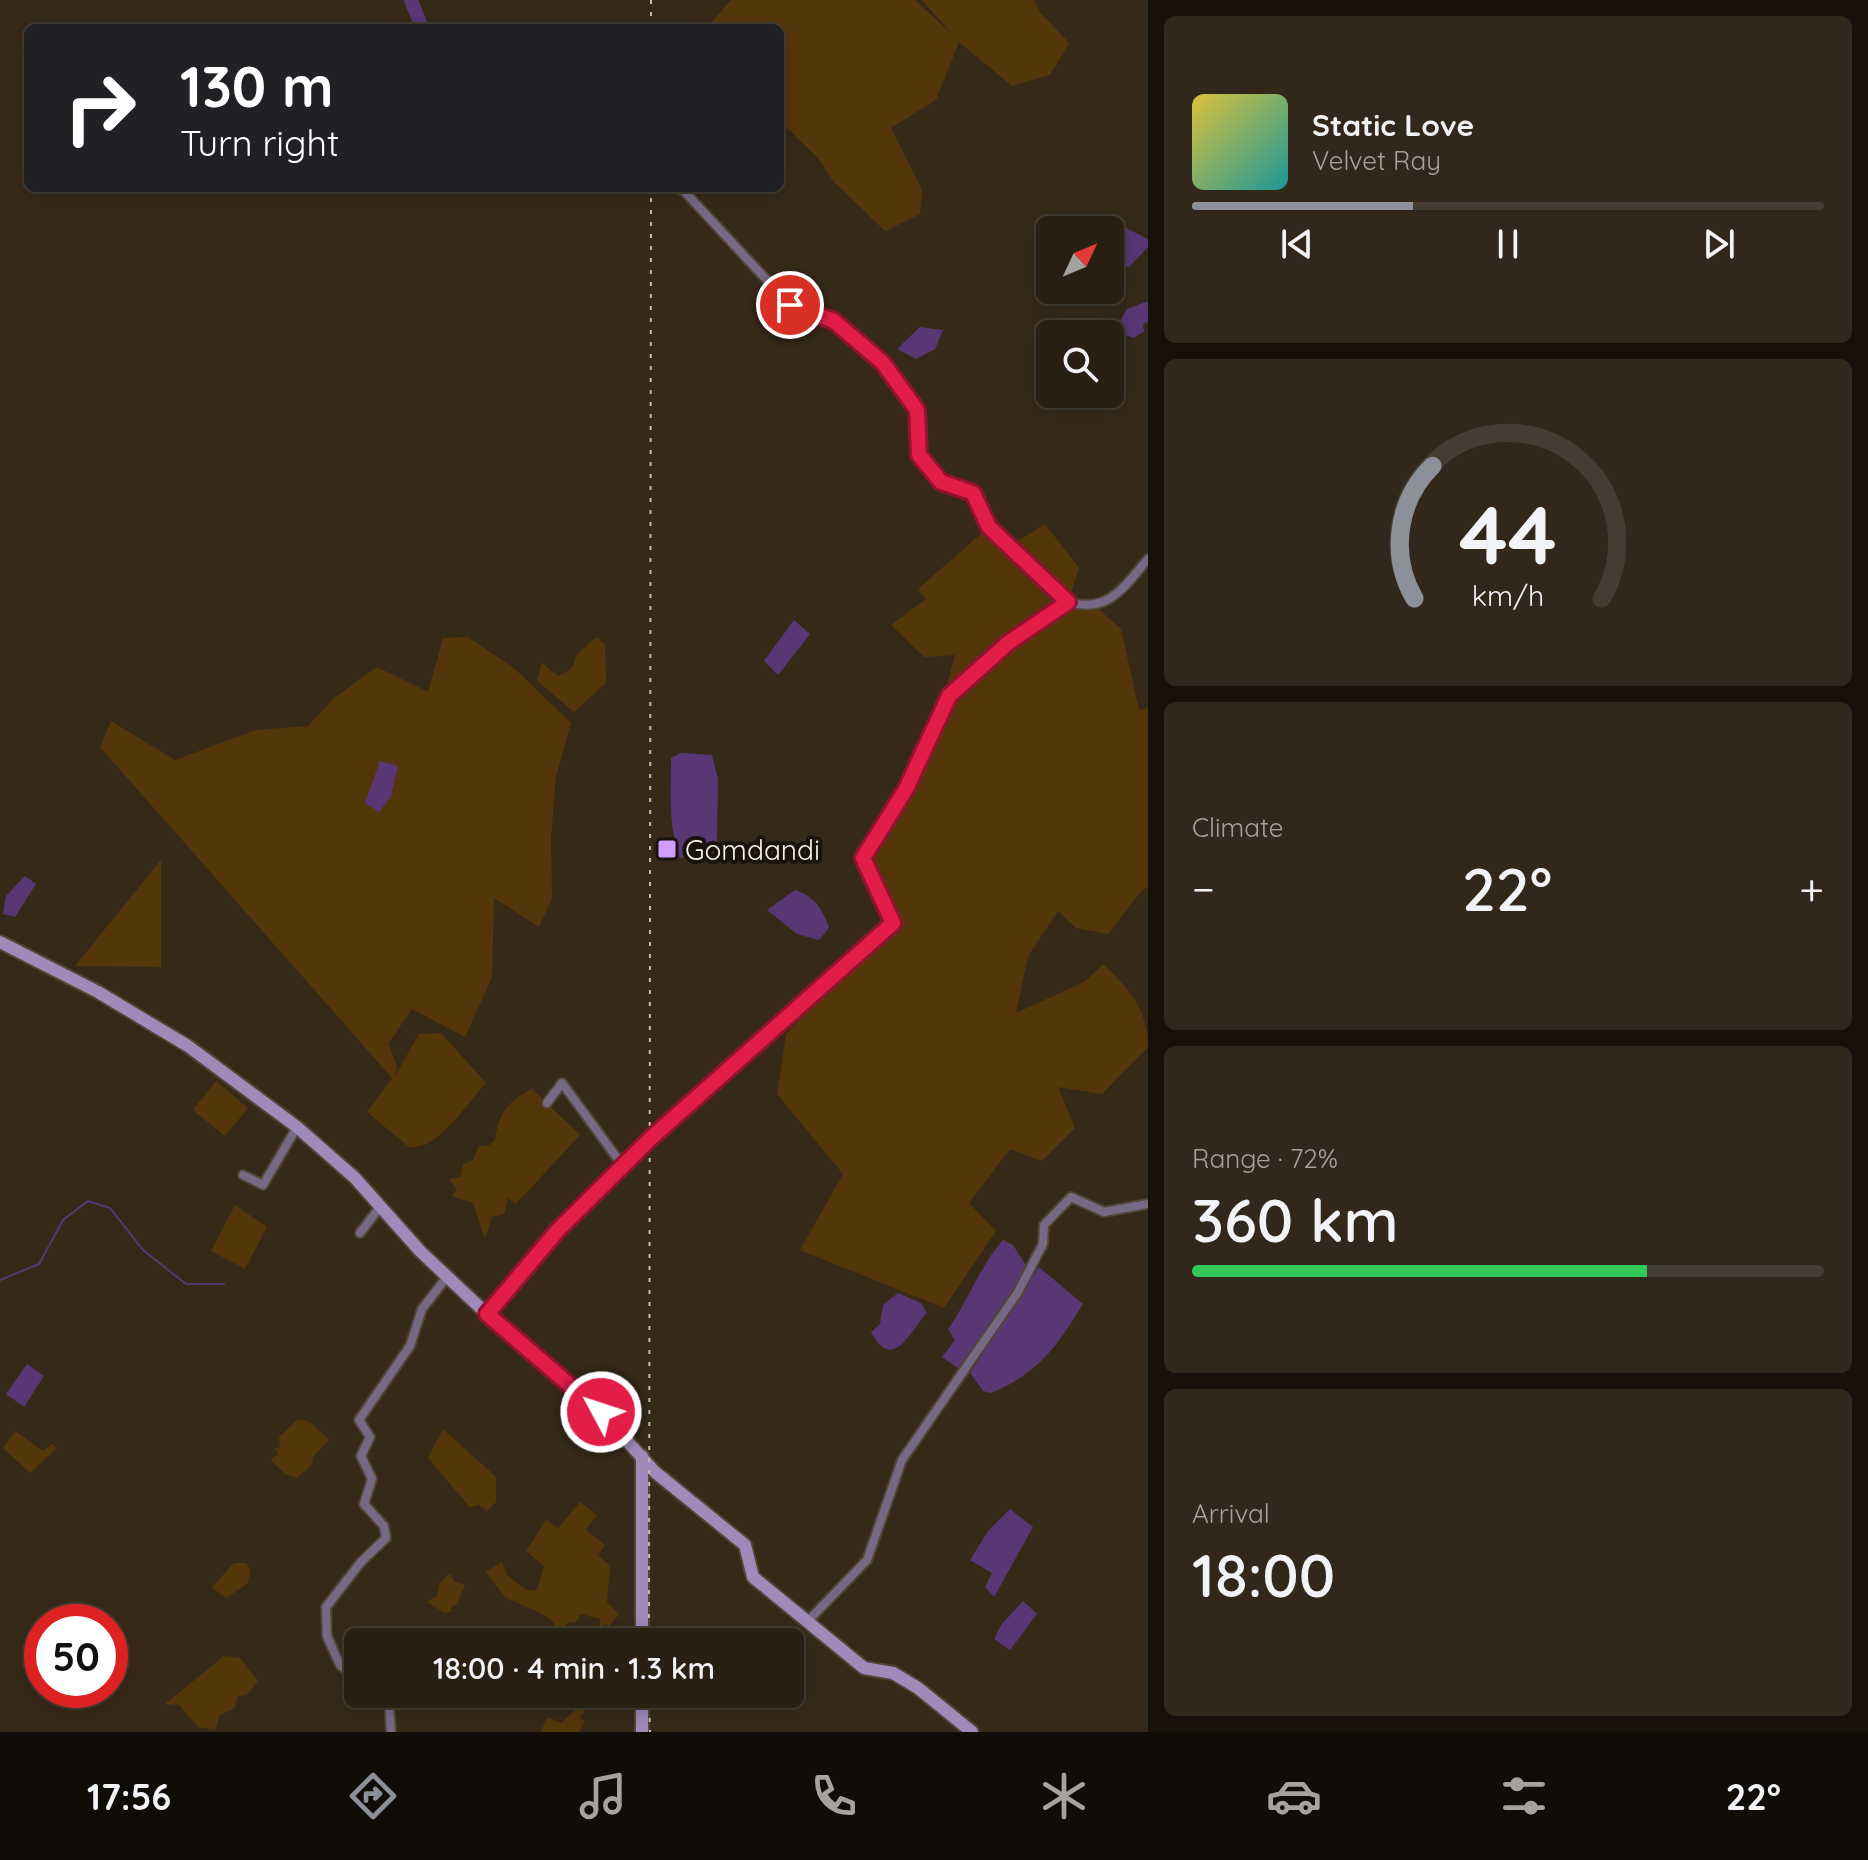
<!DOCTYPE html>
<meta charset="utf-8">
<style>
body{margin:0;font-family:Quicksand,sans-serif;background:#31271b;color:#f1f3f6;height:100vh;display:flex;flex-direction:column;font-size:30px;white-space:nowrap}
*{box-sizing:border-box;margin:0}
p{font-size:26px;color:#a5a29f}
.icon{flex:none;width:44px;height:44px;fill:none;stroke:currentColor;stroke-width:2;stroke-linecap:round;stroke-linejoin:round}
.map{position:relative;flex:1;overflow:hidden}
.sheet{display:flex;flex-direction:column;gap:16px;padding:16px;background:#17110a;width:720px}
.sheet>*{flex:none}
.hud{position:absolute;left:24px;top:24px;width:760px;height:168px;border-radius:12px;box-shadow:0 4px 20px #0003,0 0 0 2px #453d32;background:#202124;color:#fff;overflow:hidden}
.needle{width:52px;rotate:46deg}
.controls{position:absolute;left:1036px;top:216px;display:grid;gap:16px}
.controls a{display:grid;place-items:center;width:88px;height:88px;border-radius:12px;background:#291f12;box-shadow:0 4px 20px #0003,0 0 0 2px #453d32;font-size:40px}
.speed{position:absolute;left:24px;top:1604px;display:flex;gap:16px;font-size:40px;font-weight:700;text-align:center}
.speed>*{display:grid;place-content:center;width:104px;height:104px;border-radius:50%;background:#291f12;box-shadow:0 4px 20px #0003,0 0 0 2px #453d32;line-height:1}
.speed .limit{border:12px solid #d22;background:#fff;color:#111}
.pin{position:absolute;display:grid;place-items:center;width:68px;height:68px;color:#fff;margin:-34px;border:4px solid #fff;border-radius:50%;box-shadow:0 2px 8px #0007}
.me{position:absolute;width:88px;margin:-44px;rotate:310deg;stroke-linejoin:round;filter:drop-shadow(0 0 6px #0008)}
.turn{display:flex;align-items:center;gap:28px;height:168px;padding:0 24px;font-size:36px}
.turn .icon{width:104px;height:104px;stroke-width:2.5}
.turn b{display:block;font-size:56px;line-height:68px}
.big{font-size:60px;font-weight:600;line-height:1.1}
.sheet .card{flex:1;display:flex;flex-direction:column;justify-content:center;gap:12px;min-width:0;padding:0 28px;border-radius:12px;background:#31271b}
.sheet .dial{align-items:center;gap:0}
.dial svg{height:208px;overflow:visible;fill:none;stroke:#453d32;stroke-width:7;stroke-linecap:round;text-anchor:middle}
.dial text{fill:#f1f3f6;stroke:none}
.song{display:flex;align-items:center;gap:24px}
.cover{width:96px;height:96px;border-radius:12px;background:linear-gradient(135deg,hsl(50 70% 55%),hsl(180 70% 35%))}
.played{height:8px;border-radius:4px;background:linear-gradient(90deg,#8c9099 35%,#453d32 35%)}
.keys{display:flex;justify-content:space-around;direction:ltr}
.heat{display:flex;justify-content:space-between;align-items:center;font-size:44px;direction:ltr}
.charge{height:12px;border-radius:6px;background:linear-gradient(90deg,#34c759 72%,#453d32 0)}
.trip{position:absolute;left:344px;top:1628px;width:460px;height:80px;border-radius:12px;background:#291f12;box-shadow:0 4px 20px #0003,0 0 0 2px #453d32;font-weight:600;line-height:80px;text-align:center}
.menu{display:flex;height:128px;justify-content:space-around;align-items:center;background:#100c07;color:#a5a29f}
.menu .icon{width:56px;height:56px}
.menu .active{color:#8c9099}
.menu b{font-size:36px;color:#f1f3f6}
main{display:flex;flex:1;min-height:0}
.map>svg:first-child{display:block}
.green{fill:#54360b}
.water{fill:#593775}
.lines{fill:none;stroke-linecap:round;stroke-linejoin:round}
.stream{stroke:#593775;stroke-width:2}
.river{stroke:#593775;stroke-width:14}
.minor-casing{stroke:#524535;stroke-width:12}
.secondary-casing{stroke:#524535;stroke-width:16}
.minor{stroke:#776986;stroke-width:8}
.secondary{stroke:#a18ab9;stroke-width:12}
.rail{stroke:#c6bcaf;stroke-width:2;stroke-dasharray:4 8;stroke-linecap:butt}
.route-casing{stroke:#92132f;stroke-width:20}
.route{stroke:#e11d48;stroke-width:14}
.poi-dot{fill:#d09dff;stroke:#19130c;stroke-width:3}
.labels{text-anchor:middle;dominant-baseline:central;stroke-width:8;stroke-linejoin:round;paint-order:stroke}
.poi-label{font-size:28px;fill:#fbf2e7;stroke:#19130c;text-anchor:start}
</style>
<main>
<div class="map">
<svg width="1148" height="1732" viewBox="0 0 1148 1732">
<rect width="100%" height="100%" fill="#372918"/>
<g class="green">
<polygon points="731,0 915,0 953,35 922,0 1034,0 1040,12 1069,43 1050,75 1012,86 959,42 936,100 891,128 922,190 920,214 885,231 834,182 818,158 780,121 780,28 706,28"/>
<path d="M1045 524 1079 568 1068 602 1094 605 1121 629 1139 710 1148 708V888L1143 889 1108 934 1076 928 1058 911 1028 956 1016 1013 1084 982 1104 964C1129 990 1148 1009 1148 1047L1102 1094 1058 1087 1075 1128 1042 1161 1010 1149 969 1203 996 1231 944 1308 800 1250 843 1174 777 1094 786 1034 893 923 863 858 949 696 946 688 955 655 924 657 891 625 926 599 918 589 983 532 1000 547 1023 538Z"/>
<path d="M468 637 515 669 571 723 556 776 551 838 552 898 539 927 494 898 492 977 465 1037 412 1009 388 1044 397 1065 395 1076 419 1034 441 1033 486 1083C468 1102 438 1151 409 1147L367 1112 392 1078 100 747 111 721 175 760 256 730 308 726 334 698 377 667 428 692 443 638Z"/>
<polygon points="597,637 605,645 606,683 574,712 537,681 542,663 558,676 571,669 578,653"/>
<polygon points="161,860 161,967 75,966"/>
<polygon points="216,1081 248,1108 225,1136 193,1110"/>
<path d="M532 1089 580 1135 516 1204 508 1198 504 1214 492 1217 485 1239 473 1203 451 1196 457 1190 449 1179 460 1177 463 1164 473 1160 479 1146H488L495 1140C498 1114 509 1100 532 1089Z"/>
<polygon points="235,1205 267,1227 245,1269 211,1251"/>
<polygon points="298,1419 310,1422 329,1440 313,1457 312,1465 297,1478 285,1474 271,1460 278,1454 275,1448 280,1448 279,1437"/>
<polygon points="443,1429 496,1477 496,1502 487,1511 479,1505 470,1507 428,1458"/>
<polygon points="15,1431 43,1451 52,1444 57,1448 30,1473 3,1448"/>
<polygon points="580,1502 597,1515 586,1530 605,1545 598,1555 610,1566 607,1602 619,1614 609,1627 605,1624 599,1630 600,1619 581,1614 576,1622 568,1623 555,1640 554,1623 541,1613 506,1598 486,1572 502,1562 507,1575 526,1590 537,1590 544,1566 526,1551 546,1520 558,1528"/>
<polygon points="234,1563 246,1563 251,1570 247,1584 226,1598 212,1587"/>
<polygon points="450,1573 454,1582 465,1585 457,1604 450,1608 452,1611 445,1613 427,1602 437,1596 439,1584"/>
<polygon points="224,1656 240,1658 258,1681 247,1695 238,1696 234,1709 220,1715 215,1730 198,1727 179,1705 165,1704"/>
<polygon points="582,1701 585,1712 580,1718 585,1721 579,1732 541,1732 547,1717 561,1723 577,1708 573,1702"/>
</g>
<g class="water">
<polygon points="1126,228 1148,239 1148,247 1129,267 1110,262 1110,249"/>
<polygon points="1148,301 1148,322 1143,324 1144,331 1134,338 1119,333 1117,326 1127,309"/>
<polygon points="920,327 943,330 935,349 916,359 897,349"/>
<polygon points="794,620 810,634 778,675 764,661"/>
<path d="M681 753 712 755 718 779 717 846 700 856 680 858C668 826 671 792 671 758Z"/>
<polygon points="380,761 398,766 391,796 379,812 365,803"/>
<polygon points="25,876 36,884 15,917 3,914 6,896"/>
<path d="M795 890C814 896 822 908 829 928L819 940 797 934 767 910Z"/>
<path d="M1003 1240 1013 1245 1027 1267 1007 1304 962 1371 942 1357 955 1340 948 1329C969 1300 979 1267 1003 1240Z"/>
<path d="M1039 1267 1083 1304C1057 1346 1039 1373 991 1393L983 1391 970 1373Z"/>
<path d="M898 1293 921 1303 927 1313C912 1328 893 1375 871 1332L880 1324 883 1305Z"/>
<polygon points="27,1364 44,1376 24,1407 6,1394"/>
<polygon points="1010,1509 1033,1527 994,1597 985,1587 992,1573 970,1560 988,1531"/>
<polygon points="1023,1601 1037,1614 1010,1650 994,1639 1001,1625"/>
</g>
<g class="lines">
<polyline class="stream" points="0,1280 39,1264 63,1220 88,1201 110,1208 143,1250 186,1284 224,1284"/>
<polyline class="river" points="411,0 422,28"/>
<g class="minor-casing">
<g id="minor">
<polyline points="677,188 684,191 790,305 834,321 883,363 917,410 919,455 941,482 973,493 989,527 1068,602"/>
<polyline points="547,1103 562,1083 623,1166"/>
<polyline points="243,1175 263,1185 297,1127"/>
<polyline points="360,1233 380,1207"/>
<path d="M487 1314 558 1230 650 1139 893 923 863 858 906 789 949 696 1008 643 1068 602C1108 614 1124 587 1148 559"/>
<polyline points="807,1622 867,1560 902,1460 1018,1292 1043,1244 1044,1225 1071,1197 1104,1212 1148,1204"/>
<polyline points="358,1679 340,1665 327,1636 326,1607 361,1562 386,1538 384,1526 364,1504 372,1479 361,1456 370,1437 359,1420 410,1346 422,1309 447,1277"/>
<polyline points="380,1694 389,1702 391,1732"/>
</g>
</g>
<g class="secondary-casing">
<g id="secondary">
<polyline points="0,942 98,992 188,1046 297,1127 355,1178 420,1251 507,1333 601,1412 655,1472 745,1545 753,1577 864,1668 893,1673 918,1688 972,1732"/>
<polyline points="642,1456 642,1642"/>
<polyline points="642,1694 642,1732"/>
</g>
</g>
<use href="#minor" class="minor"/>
<use href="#secondary" class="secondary"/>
<g class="rail">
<polyline points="651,0 651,28"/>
<polyline points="649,1642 651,188"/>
<polyline points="649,1694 650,1732"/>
</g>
</g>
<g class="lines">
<g class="route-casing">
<polyline id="route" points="601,1412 487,1314 558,1230 650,1139 893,923 863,858 906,789 949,696 1008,643 1068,602 989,527 973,493 941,482 919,455 917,410 883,363 834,321 790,305"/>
</g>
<use href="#route" class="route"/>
</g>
<rect class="poi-dot" x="657" y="839" width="20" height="20" rx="4"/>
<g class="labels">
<g class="poi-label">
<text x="685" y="849">Gomdandi</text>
</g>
</g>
</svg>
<div class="controls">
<a><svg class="needle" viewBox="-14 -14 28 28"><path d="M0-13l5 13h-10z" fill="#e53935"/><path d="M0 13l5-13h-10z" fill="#a5a29f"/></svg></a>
<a><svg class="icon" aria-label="search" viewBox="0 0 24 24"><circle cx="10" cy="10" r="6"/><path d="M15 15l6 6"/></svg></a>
</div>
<div class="speed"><div class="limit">50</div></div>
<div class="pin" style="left:790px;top:305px;background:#d93025"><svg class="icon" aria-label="arrive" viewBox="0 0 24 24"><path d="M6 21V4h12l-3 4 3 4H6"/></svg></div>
<svg class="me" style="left:601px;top:1412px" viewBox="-20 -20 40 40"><circle r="17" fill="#e11d48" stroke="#fff" stroke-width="3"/><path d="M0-11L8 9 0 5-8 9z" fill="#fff"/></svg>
<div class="trip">18:00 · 4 min · 1.3 km</div>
<div class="hud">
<div class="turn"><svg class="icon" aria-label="right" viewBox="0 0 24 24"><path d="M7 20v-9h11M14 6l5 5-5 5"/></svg><div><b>130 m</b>Turn right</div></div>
</div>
</div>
<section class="sheet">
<div class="card">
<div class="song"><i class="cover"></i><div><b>Static Love</b><p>Velvet Ray</p></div></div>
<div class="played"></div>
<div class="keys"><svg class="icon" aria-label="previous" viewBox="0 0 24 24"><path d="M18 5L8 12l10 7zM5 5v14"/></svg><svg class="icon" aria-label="pause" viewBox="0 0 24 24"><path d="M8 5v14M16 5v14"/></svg><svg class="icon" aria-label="next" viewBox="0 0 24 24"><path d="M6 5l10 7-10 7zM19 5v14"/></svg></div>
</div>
<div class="card dial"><svg viewBox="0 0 100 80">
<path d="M14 69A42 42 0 1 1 86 69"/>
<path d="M14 69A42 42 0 0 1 21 18" stroke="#8c9099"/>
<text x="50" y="56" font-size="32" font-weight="700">44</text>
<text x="50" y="72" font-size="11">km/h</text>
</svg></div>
<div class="card"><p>Climate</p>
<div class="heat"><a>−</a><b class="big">22°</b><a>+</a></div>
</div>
<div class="card"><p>Range · 72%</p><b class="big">360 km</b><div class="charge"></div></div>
<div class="card"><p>Arrival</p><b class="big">18:00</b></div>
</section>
</main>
<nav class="menu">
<b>17:56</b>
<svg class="icon active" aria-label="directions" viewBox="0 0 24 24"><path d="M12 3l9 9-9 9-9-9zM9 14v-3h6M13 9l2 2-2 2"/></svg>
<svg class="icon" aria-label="music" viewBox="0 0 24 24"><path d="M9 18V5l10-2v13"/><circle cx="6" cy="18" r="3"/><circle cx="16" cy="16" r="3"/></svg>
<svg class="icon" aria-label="phone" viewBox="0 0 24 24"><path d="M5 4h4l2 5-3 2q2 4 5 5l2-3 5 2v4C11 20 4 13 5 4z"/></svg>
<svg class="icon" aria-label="climate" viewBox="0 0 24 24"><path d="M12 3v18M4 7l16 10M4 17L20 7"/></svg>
<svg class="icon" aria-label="car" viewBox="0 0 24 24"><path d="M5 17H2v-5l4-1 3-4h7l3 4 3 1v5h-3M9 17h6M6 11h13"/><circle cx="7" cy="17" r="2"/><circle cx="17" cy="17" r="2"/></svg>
<svg class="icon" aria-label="filters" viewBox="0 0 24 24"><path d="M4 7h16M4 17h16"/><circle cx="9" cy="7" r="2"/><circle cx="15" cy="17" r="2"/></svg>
<b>22°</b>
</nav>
